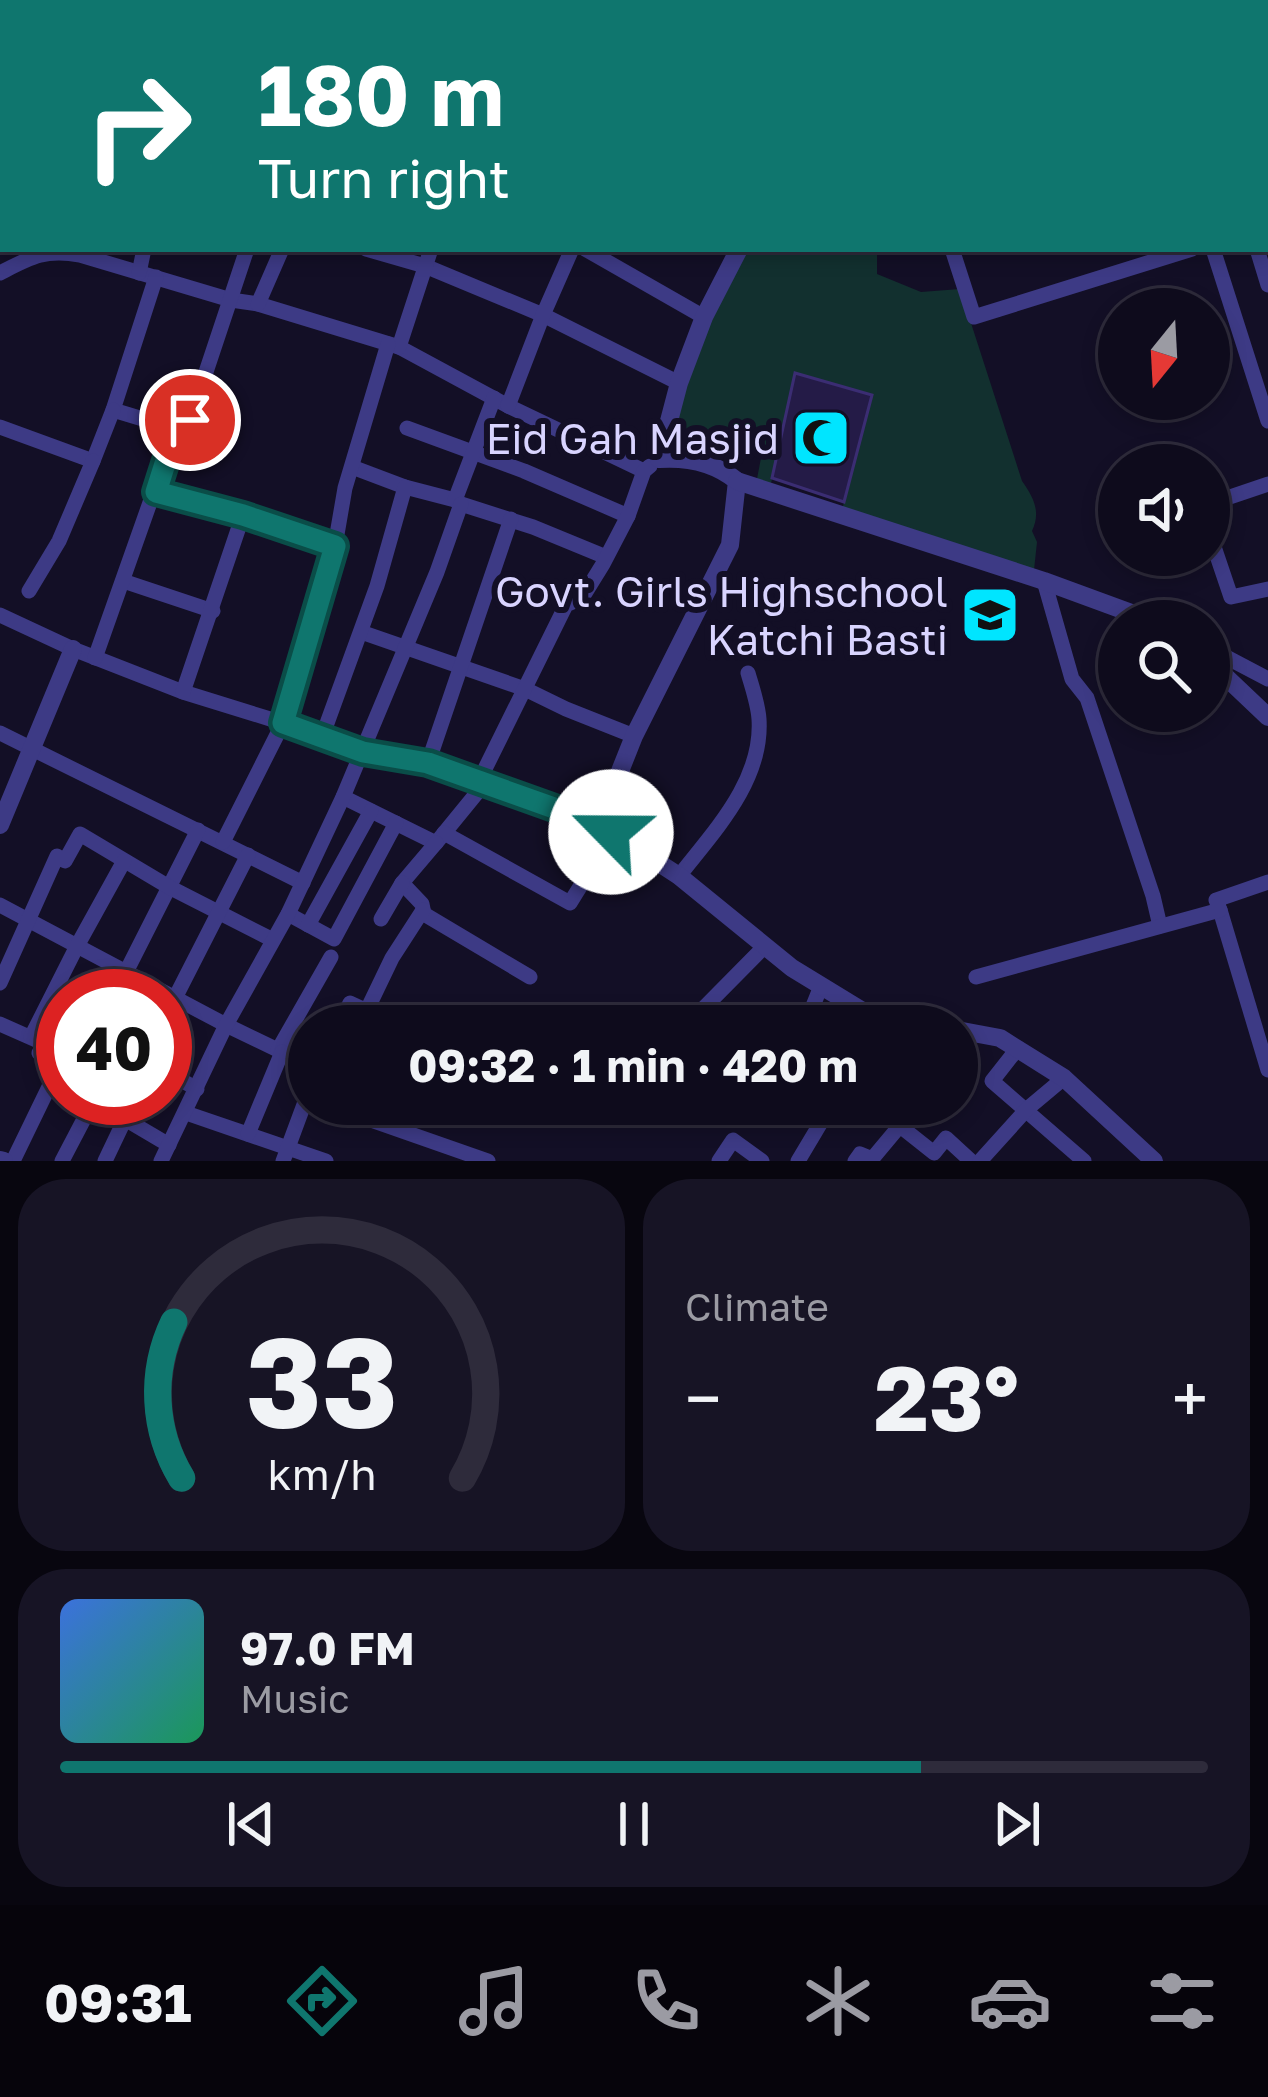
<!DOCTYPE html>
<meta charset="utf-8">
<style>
body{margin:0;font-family:"Golos Text",sans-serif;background:#171425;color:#f1f3f6;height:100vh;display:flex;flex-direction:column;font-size:45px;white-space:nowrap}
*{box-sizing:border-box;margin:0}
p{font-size:39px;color:#9b9ba3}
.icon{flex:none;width:66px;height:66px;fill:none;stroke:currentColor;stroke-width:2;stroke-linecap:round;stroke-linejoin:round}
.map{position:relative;height:1161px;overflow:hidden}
.side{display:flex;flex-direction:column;gap:18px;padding:18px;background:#08060f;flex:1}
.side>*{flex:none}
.hud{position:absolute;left:0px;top:0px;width:1269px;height:252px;box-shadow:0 6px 18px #0003,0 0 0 3px #2e2b3b;background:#0f766e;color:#fff;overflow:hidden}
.needle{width:78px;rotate:198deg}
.tools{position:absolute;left:1098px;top:288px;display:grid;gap:24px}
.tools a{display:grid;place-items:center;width:132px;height:132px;border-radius:50%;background:#0e0b1c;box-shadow:0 6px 18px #0003,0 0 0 3px #2e2b3b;font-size:60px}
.speed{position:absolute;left:36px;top:969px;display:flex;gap:24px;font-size:60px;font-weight:700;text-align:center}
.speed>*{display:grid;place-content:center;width:156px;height:156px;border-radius:50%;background:#0e0b1c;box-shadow:0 6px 18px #0003,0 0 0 3px #2e2b3b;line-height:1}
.speed .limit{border:18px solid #d22;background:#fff;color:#111}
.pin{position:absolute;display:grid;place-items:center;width:102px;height:102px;color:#fff;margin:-51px;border:6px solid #fff;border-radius:50%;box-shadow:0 3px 12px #0007}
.me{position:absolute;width:132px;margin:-66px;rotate:293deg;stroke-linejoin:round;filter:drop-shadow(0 0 9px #0008)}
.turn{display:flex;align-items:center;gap:42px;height:252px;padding:0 60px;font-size:54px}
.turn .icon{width:156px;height:156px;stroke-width:2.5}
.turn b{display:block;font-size:84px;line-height:102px}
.big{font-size:90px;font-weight:700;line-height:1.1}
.side .tile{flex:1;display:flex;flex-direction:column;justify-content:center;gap:18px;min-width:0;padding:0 42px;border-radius:48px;background:#171425}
.side .dial{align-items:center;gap:0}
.dial svg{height:312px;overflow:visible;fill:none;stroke:#2e2b3b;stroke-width:7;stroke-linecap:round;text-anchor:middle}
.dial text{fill:#f1f3f6;stroke:none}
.song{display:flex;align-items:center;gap:36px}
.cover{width:144px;height:144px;border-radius:18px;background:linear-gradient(135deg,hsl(220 70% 55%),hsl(150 70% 35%))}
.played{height:12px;border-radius:6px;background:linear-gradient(90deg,#0f766e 75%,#2e2b3b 75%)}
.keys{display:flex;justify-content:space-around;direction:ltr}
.heat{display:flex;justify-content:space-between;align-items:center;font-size:66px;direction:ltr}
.side .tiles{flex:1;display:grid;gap:18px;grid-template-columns:1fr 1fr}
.tile:last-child{grid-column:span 2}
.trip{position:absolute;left:288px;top:1005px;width:690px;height:120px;border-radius:60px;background:#0e0b1c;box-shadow:0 6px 18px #0003,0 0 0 3px #2e2b3b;font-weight:700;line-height:120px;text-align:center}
.tabs{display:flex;height:192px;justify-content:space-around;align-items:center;background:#06040b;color:#9b9ba3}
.tabs .icon{width:84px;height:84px}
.tabs .selected{color:#0f766e}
.tabs b{font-size:54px;color:#f1f3f6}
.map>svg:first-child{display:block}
.green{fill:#12302f}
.building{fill:#241b47;stroke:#3b2d73;stroke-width:3}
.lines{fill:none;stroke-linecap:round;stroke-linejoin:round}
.minor{stroke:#3d3a85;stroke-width:15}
.tertiary{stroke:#3d3a85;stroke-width:18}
.route-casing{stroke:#0a4d48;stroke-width:30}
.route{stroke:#0f766e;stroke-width:21}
.labels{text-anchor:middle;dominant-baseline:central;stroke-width:12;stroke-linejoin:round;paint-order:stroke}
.poi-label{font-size:42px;fill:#d9d4ff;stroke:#130f26;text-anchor:end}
</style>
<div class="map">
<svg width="1268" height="1161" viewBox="0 0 1268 1161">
<rect width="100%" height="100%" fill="#130f26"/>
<path class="green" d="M743 249H877V274L921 292 960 289 1022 481C1034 498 1041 512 1032 531L1037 542 1034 570 842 510 871 395 795 374 770 488 756 484 761 458 676 428 681 385Z"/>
<polygon class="building" points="795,373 872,395 844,502 772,478"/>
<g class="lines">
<g class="minor">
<polyline points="425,0 432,3"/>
<polyline points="240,3 242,0"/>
<polyline points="321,3 323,0"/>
<polyline points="405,3 407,0"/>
<polyline points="529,3 530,0"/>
<polyline points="599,3 600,0"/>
<polyline points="674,3 676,0"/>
<polyline points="1100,3 1108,0"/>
<polyline points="0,78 3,78"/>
<polyline points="0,231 3,182"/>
<polyline points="366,249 425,266 543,315 679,383"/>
<polyline points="585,249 704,317"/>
<polyline points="952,249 974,317 1192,249"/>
<polyline points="1213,249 1268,421"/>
<polyline points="1257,249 1268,285"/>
<path d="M0 273C31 257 44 249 80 255L231 300 258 304 399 347 508 406 644 471"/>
<polyline points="139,273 144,249"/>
<polyline points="156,277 113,410 176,429"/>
<polyline points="258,304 282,249"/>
<polyline points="399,347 431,249"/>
<polyline points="508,406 543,315 572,249"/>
<polyline points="0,427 93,461 113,410"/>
<polyline points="407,428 524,471 628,516"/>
<polyline points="352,467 405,487 455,500 461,504 533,527 606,557"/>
<polyline points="156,492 243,515 335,546"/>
<polyline points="455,500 494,398"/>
<polyline points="1209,504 1268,484"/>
<polyline points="1209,532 1231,597 1268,589"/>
<polyline points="123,581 213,611"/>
<polyline points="1044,581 1072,679 1087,698 1153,896 1160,926"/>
<polyline points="29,591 59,541 93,461"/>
<polyline points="0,615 73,649 183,692 283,723 363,752 428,763 599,824"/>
<polyline points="361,632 525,689 566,709 634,736"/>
<polyline points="1209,648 1268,679"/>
<polyline points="95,658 176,429 190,420 247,249"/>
<polyline points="183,692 243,515"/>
<polyline points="0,733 303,883"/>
<polyline points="322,737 377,586 405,487"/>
<polyline points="428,763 511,519"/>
<polyline points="479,781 566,605 582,598 603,564 628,516 644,471 650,466"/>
<polyline points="343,797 436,843 485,783"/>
<polyline points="444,833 570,903 591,869 587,867 611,831"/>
<polyline points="223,842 283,723 335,546 345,488 388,344"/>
<polyline points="436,843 402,883 422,904 424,914 530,977"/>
<path d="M679 876C714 831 763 781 759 719 758 704 752 687 748 673"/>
<polyline points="0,905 226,1025 309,1065"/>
<polyline points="1220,910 1268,1070"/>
<polyline points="288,914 334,939 396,823"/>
<polyline points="381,919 402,883"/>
<polyline points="308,925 371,811"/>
<polyline points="126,972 198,830"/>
<polyline points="976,977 1220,910 1216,900 1268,882"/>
<polyline points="0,983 57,856 65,861 80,834 169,887 273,940"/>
<polyline points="175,998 248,855"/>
<polyline points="367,1010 392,958 423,910"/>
<polyline points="0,1024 45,1044 39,1053 61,1062 13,1161"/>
<polyline points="687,1025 765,946"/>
<polyline points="339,1026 350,1003 395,1024"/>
<polyline points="805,1026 821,986"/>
<polyline points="31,1037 77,946 124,861"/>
<polyline points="1018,1048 992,1081 1084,1161"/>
<polyline points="278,1050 331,957"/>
<polyline points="957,1055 975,1033"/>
<polyline points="165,1071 197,1089"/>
<polyline points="325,1104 488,1161"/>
<polyline points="186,1113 326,1161"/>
<polyline points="900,1126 934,1153 946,1138 971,1161"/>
<polyline points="248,1134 282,1052"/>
<polyline points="62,1161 95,1098"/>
<polyline points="105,1161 125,1119 169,1145"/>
<polyline points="161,1161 226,1025 288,914 343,797 437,572 461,504"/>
<polyline points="283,1161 309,1091"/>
<polyline points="719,1161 733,1140 762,1161"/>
<polyline points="798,1161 832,1104"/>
<polyline points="855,1161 860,1154 872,1159 918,1104"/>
<polyline points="980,1161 1027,1109 1064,1078"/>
</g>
<g class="tertiary">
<polyline points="866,3 867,0"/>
<path d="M739 249 704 317 679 383 659 459C688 457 714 462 737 481L730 545 634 736 599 824 679 876 792 968 864 1012 934 1026"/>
<polyline points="737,481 1044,581 1153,621"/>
<polyline points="1209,661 1268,717"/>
<polyline points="0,825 73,649"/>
<polyline points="957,1030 1000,1038 1064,1078 1154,1161"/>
<polyline points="0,1160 4,1161"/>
</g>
</g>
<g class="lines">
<g class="route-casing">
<polyline id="route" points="190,420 176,429 156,492 243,515 335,546 283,723 363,752 428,763 599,824 611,832"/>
</g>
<use href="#route" class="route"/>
</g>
<defs>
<g id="mosque-square" transform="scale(3)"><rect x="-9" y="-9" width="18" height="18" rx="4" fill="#00e5ff" stroke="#130f26"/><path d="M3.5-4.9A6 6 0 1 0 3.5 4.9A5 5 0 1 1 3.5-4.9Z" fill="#111"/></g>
<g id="school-square" transform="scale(3)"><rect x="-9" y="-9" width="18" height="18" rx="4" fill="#00e5ff" stroke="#130f26"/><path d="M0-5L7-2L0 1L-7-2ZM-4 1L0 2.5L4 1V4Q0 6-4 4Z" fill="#111"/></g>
</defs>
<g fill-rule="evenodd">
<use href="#mosque-square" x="821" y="438"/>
<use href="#school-square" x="990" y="615"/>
</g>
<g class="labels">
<g class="poi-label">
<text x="779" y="438">Eid Gah Masjid</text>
<text x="948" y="591">Govt. Girls Highschool<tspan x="948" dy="48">Katchi Basti</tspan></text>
</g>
</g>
</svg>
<div class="tools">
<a><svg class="needle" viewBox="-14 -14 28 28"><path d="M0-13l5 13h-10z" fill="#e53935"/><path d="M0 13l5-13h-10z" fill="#9b9ba3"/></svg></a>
<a><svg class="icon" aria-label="sound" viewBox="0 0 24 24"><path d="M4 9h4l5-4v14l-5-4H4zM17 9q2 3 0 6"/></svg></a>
<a><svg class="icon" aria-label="search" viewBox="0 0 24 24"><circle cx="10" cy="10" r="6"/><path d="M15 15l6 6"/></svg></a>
</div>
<div class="speed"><div class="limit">40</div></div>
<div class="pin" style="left:190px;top:420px;background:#d93025"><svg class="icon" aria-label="arrive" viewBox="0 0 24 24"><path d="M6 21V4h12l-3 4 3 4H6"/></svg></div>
<svg class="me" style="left:611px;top:832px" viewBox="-20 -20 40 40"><circle r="19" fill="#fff"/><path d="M0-13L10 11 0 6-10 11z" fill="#0f766e"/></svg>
<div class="trip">09:32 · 1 min · 420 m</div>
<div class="hud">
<div class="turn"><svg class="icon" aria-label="right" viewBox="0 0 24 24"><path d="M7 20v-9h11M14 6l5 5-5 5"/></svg><div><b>180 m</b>Turn right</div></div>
</div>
</div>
<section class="side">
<div class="tiles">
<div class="tile dial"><svg viewBox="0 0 100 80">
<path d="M14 69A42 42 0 1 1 86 69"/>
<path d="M14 69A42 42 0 0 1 12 29" stroke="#0f766e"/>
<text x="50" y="56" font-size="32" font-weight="700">33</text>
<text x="50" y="72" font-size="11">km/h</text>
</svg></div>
<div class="tile"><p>Climate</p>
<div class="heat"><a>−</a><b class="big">23°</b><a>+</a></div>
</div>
<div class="tile">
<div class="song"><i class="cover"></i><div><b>97.0 FM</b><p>Music</p></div></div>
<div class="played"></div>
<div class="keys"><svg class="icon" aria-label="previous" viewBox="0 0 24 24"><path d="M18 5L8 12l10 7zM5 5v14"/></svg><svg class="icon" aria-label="pause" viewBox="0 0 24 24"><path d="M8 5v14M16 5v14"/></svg><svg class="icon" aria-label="next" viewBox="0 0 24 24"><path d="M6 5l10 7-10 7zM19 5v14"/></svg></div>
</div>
</div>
</section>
<nav class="tabs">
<b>09:31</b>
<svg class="icon selected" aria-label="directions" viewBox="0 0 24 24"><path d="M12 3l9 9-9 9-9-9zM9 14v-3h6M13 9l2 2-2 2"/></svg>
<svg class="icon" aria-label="music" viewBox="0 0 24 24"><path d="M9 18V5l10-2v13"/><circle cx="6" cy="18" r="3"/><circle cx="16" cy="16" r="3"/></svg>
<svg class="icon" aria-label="phone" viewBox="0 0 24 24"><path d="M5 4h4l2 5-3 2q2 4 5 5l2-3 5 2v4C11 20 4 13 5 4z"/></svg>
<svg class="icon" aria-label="climate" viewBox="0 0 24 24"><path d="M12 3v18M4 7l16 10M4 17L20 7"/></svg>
<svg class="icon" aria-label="car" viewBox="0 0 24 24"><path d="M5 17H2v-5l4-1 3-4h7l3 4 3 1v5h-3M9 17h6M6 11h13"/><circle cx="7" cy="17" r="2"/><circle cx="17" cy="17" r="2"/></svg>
<svg class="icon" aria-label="filters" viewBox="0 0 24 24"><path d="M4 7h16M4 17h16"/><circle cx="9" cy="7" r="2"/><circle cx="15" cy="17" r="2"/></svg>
</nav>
